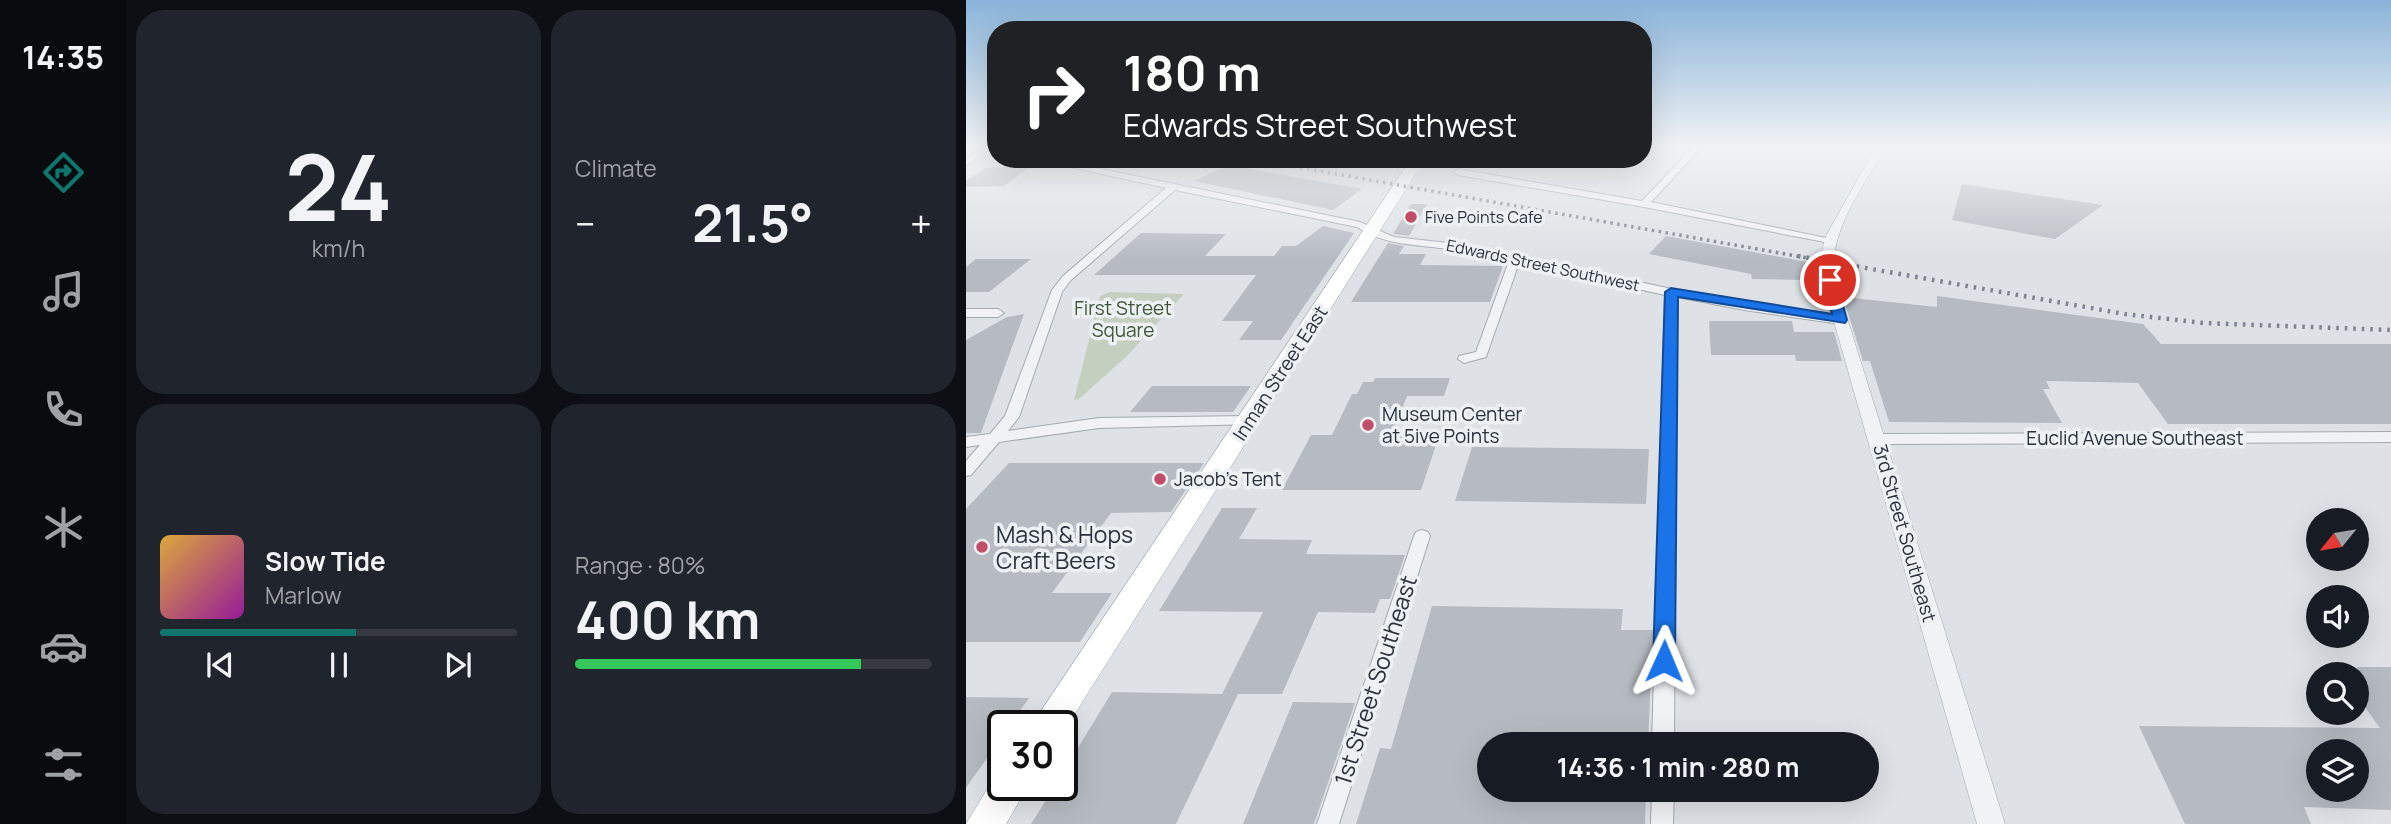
<!DOCTYPE html>
<meta charset="utf-8">
<style>
body{margin:0;font-family:Manrope,sans-serif;background:#20242c;color:#f1f3f6;height:100vh;display:flex;flex-direction:column;font-size:26px;white-space:nowrap}
*{box-sizing:border-box;margin:0}
p{font-size:23px;color:#9ea1a6}
.icon{flex:none;width:38px;height:38px;fill:none;stroke:currentColor;stroke-width:2;stroke-linecap:round;stroke-linejoin:round}
.map{position:relative;flex:1;overflow:hidden}
.details{display:flex;flex-direction:column;gap:10px;padding:10px;background:#0d0f14;width:840px}
.details>*{flex:none}
.hud{position:absolute;left:21px;top:21px;width:665px;height:147px;border-radius:28px;box-shadow:0 7px 28px #0002;background:#202124;color:#fff;overflow:hidden}
.needle{width:46px;rotate:240deg}
.controls{position:absolute;left:1340px;top:508px;display:grid;gap:14px}
.controls a{display:grid;place-items:center;width:63px;height:63px;border-radius:50%;background:#171b24;box-shadow:0 7px 28px #0002;font-size:35px}
.speed{position:absolute;left:21px;top:710px;display:flex;gap:14px;font-size:35px;font-weight:700;text-align:center}
.speed>*{display:grid;place-content:center;width:91px;height:91px;border-radius:50%;background:#171b24;box-shadow:0 7px 28px #0002;line-height:1}
.speed .limit{border:4px solid #111;border-radius:10px;background:#fff;color:#111}
.pin{position:absolute;display:grid;place-items:center;width:60px;height:60px;color:#fff;margin:-30px;border:4px solid #fff;border-radius:50%;box-shadow:0 2px 7px #0007}
.me{position:absolute;width:77px;margin:-38px;rotate:1deg;stroke-linejoin:round;filter:drop-shadow(0 0 5px #0008)}
.turn{display:flex;align-items:center;gap:24px;height:147px;padding:0 21px;font-size:32px}
.turn .icon{width:91px;height:91px;stroke-width:2.5}
.turn b{display:block;font-size:49px;line-height:60px}
.big{font-size:52px;font-weight:700;line-height:1.1}
.details .card{flex:1;display:flex;flex-direction:column;justify-content:center;gap:10px;min-width:0;padding:0 24px;border-radius:28px;background:#20242c}
.details .dial{align-items:center;gap:0}
.dial b{font-size:91px;line-height:1}
.song{display:flex;align-items:center;gap:21px}
.cover{width:84px;height:84px;border-radius:10px;background:linear-gradient(135deg,hsl(40 70% 55%),hsl(300 70% 35%))}
.played{height:7px;border-radius:4px;background:linear-gradient(90deg,#0f766e 55%,#363941 55%)}
.keys{display:flex;justify-content:space-around;direction:ltr}
.heat{display:flex;justify-content:space-between;align-items:center;font-size:38px;direction:ltr}
.charge{height:10px;border-radius:5px;background:linear-gradient(90deg,#34c759 80%,#363941 0)}
.details .tiles{flex:1;display:grid;gap:10px;grid-template-columns:repeat(2,1fr)}
.trip{position:absolute;left:511px;top:732px;width:402px;height:70px;border-radius:35px;background:#171b24;box-shadow:0 7px 28px #0002;font-weight:700;line-height:70px;text-align:center}
main{display:flex;flex:1;min-height:0}
.menu{display:flex;flex-direction:column;width:126px;justify-content:space-around;align-items:center;background:#090b0e;color:#9ea1a6}
.menu .icon{width:49px;height:49px}
.menu .selected{color:#0f766e}
.menu b{font-size:32px;color:#f1f3f6}
.map>svg:first-child{display:block}
.green{fill:#c5cfc0}
.building{fill:#b6bbc2;fill-rule:evenodd}
.lines{fill:none;stroke-linecap:round;stroke-linejoin:round}
.minor-casing{stroke:#a4a9b0;stroke-width:2}
.tertiary-casing{stroke:#a4a9b0;stroke-width:1}
.primary-casing{stroke:#9fa7b1;stroke-width:1}
.minor{fill:#f0f2f5;fill-rule:evenodd}
.tertiary{fill:#f0f2f5;fill-rule:evenodd}
.primary{fill:#fff;fill-rule:evenodd}
.rail-far1{stroke:#79828e;stroke-width:3.5;stroke-dasharray:2.5 4.5;stroke-linecap:butt}
.rail{stroke:#79828e;stroke-width:4.5;stroke-dasharray:2.5 6;stroke-linecap:butt}
.route{fill:#1a73e8;stroke:#114b97;stroke-width:2}
.poi-dot{fill:#c14e66;stroke:#edf1f4;stroke-width:2.5}
.labels{text-anchor:middle;dominant-baseline:central;stroke-width:7;stroke-linejoin:round;paint-order:stroke}
.far-poi-label{font-size:16px;fill:#29313c;stroke:#edf1f4;text-anchor:start}
.far-street-label{font-size:16px;fill:#29313c;stroke:#edf1f4}
.park-label{font-size:19px;fill:#3f5637;stroke:#edf1f4}
.street-label{font-size:19px;fill:#29313c;stroke:#edf1f4}
.poi-label{font-size:19px;fill:#29313c;stroke:#edf1f4;text-anchor:start}
.near-poi-label{font-size:23px;fill:#29313c;stroke:#edf1f4;text-anchor:start}
.near-street-label{font-size:23px;fill:#29313c;stroke:#edf1f4}
</style>
<main>
<nav class="menu">
<b>14:35</b>
<svg class="icon selected" aria-label="directions" viewBox="0 0 24 24"><path d="M12 3l9 9-9 9-9-9zM9 14v-3h6M13 9l2 2-2 2"/></svg>
<svg class="icon" aria-label="music" viewBox="0 0 24 24"><path d="M9 18V5l10-2v13"/><circle cx="6" cy="18" r="3"/><circle cx="16" cy="16" r="3"/></svg>
<svg class="icon" aria-label="phone" viewBox="0 0 24 24"><path d="M5 4h4l2 5-3 2q2 4 5 5l2-3 5 2v4C11 20 4 13 5 4z"/></svg>
<svg class="icon" aria-label="climate" viewBox="0 0 24 24"><path d="M12 3v18M4 7l16 10M4 17L20 7"/></svg>
<svg class="icon" aria-label="car" viewBox="0 0 24 24"><path d="M5 17H2v-5l4-1 3-4h7l3 4 3 1v5h-3M9 17h6M6 11h13"/><circle cx="7" cy="17" r="2"/><circle cx="17" cy="17" r="2"/></svg>
<svg class="icon" aria-label="filters" viewBox="0 0 24 24"><path d="M4 7h16M4 17h16"/><circle cx="9" cy="7" r="2"/><circle cx="15" cy="17" r="2"/></svg>
</nav>
<section class="details">
<div class="tiles">
<div class="card dial"><b>24</b><p>km/h</p></div>
<div class="card"><p>Climate</p>
<div class="heat"><a>−</a><b class="big">21.5°</b><a>+</a></div>
</div>
<div class="card">
<div class="song"><i class="cover"></i><div><b>Slow Tide</b><p>Marlow</p></div></div>
<div class="played"></div>
<div class="keys"><svg class="icon" aria-label="previous" viewBox="0 0 24 24"><path d="M18 5L8 12l10 7zM5 5v14"/></svg><svg class="icon" aria-label="pause" viewBox="0 0 24 24"><path d="M8 5v14M16 5v14"/></svg><svg class="icon" aria-label="next" viewBox="0 0 24 24"><path d="M6 5l10 7-10 7zM19 5v14"/></svg></div>
</div>
<div class="card"><p>Range · 80%</p><b class="big">400 km</b><div class="charge"></div></div>
</div>
</section>
<div class="map">
<svg width="1425" height="824" viewBox="0 0 1425 824">
<rect width="100%" height="100%" fill="#dee2e6"/>
<polygon class="green" points="144,292 218,294 161,356 113,399 108,400 134,296"/>
<g class="building">
<polygon points="262,165 396,189 367,210 228,181"/>
<polygon points="65,166 38,186 0,187 0,181 19,168"/>
<polygon points="996,184 1137,205 1089,239 986,220"/>
<polygon points="445,204 461,204 443,236 427,234"/>
<polygon points="357,226 388,233 315,340 273,340 287,321 256,321 290,275 128,275 175,233 260,234 239,256 308,256 316,246 330,246"/>
<polygon points="700,236 847,263 838,280 786,279 785,274 683,254"/>
<polygon points="422,243 438,246 433,254 460,254 454,265 537,266 524,302 385,302"/>
<polygon points="10,259 65,259 23,292 0,292 0,267"/>
<polygon points="971,296 1177,324 1195,344 1425,344 1425,424 1202,424 1172,383 1080,381 1084,389 1077,389 1096,423 923,422 904,361 897,361 877,297 971,307"/>
<polygon points="58,314 15,433 0,433 0,340 41,317"/>
<polygon points="743,321 826,321 828,332 868,332 876,361 830,361 829,355 745,355"/>
<polygon points="409,378 484,378 478,396 441,396 425,436 473,436 455,490 316,490 345,435 366,435 386,394 391,394 397,382 407,382"/>
<polygon points="186,386 285,386 267,412 164,412"/>
<polygon points="506,447 683,449 680,504 489,501"/>
<polygon points="43,463 238,463 205,512 145,513 86,593 146,593 114,642 0,642 0,509"/>
<polygon points="256,508 291,508 273,539 346,540 340,554 439,555 424,599 414,599 409,613 352,612 316,694 272,694 210,824 65,824 89,786 96,786 96,774 146,692 256,694 297,612 193,611"/>
<polygon points="466,606 657,609 655,630 687,630 682,744 523,744 523,789 680,789 679,824 390,824 414,748 425,749"/>
<path d="M1391 667H1425V810L1338 807 1345 824H1219L1173 726 1414 728 1391 696ZM1353 751H1391V789H1353Z"/>
<polygon points="0,697 63,698 43,726 37,726 37,735 0,788"/>
<polygon points="327,702 389,703 348,824 277,824"/>
</g>
<g class="lines">
<g class="minor-casing">
<g id="minor">
<polygon points="20,145 29,145 0,166 0,159"/>
<polygon points="729,145 738,145 685,202 865,239 870,242 869,244 678,207 492,175 488,172 492,169 676,201"/>
<path d="M68 159H86L394 222 428 237 492 244 730 294 878 317 880 320 878 323 874 324 778 310 711 297 708 744H686L699 295 553 263 521 354 520 357 498 363 492 359 493 356 510 352 543 261C523 257 503 251 482 249 450 244 419 246 391 227L209 190 105 280 96 292 53 417 42 431 133 418 283 416 290 421 288 424 133 428 33 442 5 475 0 476V461L14 445 0 447V437L24 434 39 416 86 290 97 276 200 188Z"/>
<polygon points="0,309 32,309 38,313 32,317 0,317"/>
<polygon points="1425,432 1425,442 912,444 905,439 912,434"/>
<polygon points="456,530 462,532 464,536 373,824 351,824 448,536 450,532"/>
<polygon points="686,789 708,789 707,824 685,824"/>
</g>
</g>
<g class="tertiary-casing">
<path id="tertiary" d="M911 145H921C899 184 863 229 868 276L1039 824H1011L855 276 853 262 860 236Z"/>
</g>
<g class="primary-casing">
<g id="primary">
<polygon points="445,159 459,159 96,734 96,726 65,726"/>
<polygon points="37,771 37,786 62,786 40,824 0,824 31,773"/>
</g>
</g>
<use href="#minor" class="minor"/>
<use href="#tertiary" class="tertiary"/>
<use href="#primary" class="primary"/>
<polyline class="rail-far1" points="286,159 842,258"/>
<polyline class="rail" points="832,256 1159,314 1237,323 1425,330"/>
</g>
<linearGradient id="sky" x2="0" y2="1"><stop stop-color="#89b3d9"/><stop offset="0.56" stop-color="#f0f2f4"/><stop offset="1" stop-color="#f0f2f4" stop-opacity="0"/></linearGradient>
<rect width="1425" height="260" fill="url(#sky)"/>
<polygon class="route" points="864,276 870,280 881,320 879,323 712,297 709,661 706,667 698,670 690,667 687,661 699,292 705,288 866,314 857,280"/>
<g class="poi-dot">
<circle cx="445" cy="217" r="7"/>
<circle cx="402" cy="425" r="7"/>
<circle cx="194" cy="479" r="7"/>
<circle cx="16" cy="547" r="7"/>
</g>
<g class="labels">
<g class="far-poi-label">
<text x="459" y="217">Five Points Cafe</text>
</g>
<g class="far-street-label">
<text transform="translate(577 265) rotate(12)">Edwards Street Southwest</text>
</g>
<g class="park-label">
<text x="157" y="308">First Street<tspan x="157" dy="22">Square</tspan></text>
</g>
<g class="street-label">
<text transform="translate(314 373) rotate(-57)">Inman Street East</text>
<text x="1169" y="438">Euclid Avenue Southeast</text>
<text transform="translate(939 533) rotate(74)">3rd Street Southeast</text>
</g>
<g class="poi-label">
<text x="416" y="414">Museum Center<tspan x="416" dy="22">at 5ive Points</tspan></text>
<text x="208" y="479">Jacob's Tent</text>
</g>
<g class="near-poi-label">
<text x="30" y="534">Mash &amp; Hops<tspan x="30" dy="26">Craft Beers</tspan></text>
</g>
<g class="near-street-label">
<text transform="translate(409 680) rotate(-72)">1st Street Southeast</text>
</g>
</g>
</svg>
<div class="controls">
<a><svg class="needle" viewBox="-14 -14 28 28"><path d="M0-13l5 13h-10z" fill="#e53935"/><path d="M0 13l5-13h-10z" fill="#9ea1a6"/></svg></a>
<a><svg class="icon" aria-label="sound" viewBox="0 0 24 24"><path d="M4 9h4l5-4v14l-5-4H4zM17 9q2 3 0 6"/></svg></a>
<a><svg class="icon" aria-label="search" viewBox="0 0 24 24"><circle cx="10" cy="10" r="6"/><path d="M15 15l6 6"/></svg></a>
<a><svg class="icon" aria-label="layers" viewBox="0 0 24 24"><path d="M12 4l9 5-9 5-9-5zM3 14l9 5 9-5"/></svg></a>
</div>
<div class="speed"><div class="limit">30</div></div>
<div class="pin" style="left:864px;top:280px;background:#d93025"><svg class="icon" aria-label="arrive" viewBox="0 0 24 24"><path d="M6 21V4h12l-3 4 3 4H6"/></svg></div>
<svg class="me" style="left:698px;top:661px" viewBox="-20 -20 40 40"><path d="M0-17L14 15 0 8-14 15z" fill="#1a73e8" stroke="#fff" stroke-width="4"/></svg>
<div class="trip">14:36 · 1 min · 280 m</div>
<div class="hud">
<div class="turn"><svg class="icon" aria-label="right" viewBox="0 0 24 24"><path d="M7 20v-9h11M14 6l5 5-5 5"/></svg><div><b>180 m</b>Edwards Street Southwest</div></div>
</div>
</div>
</main>
